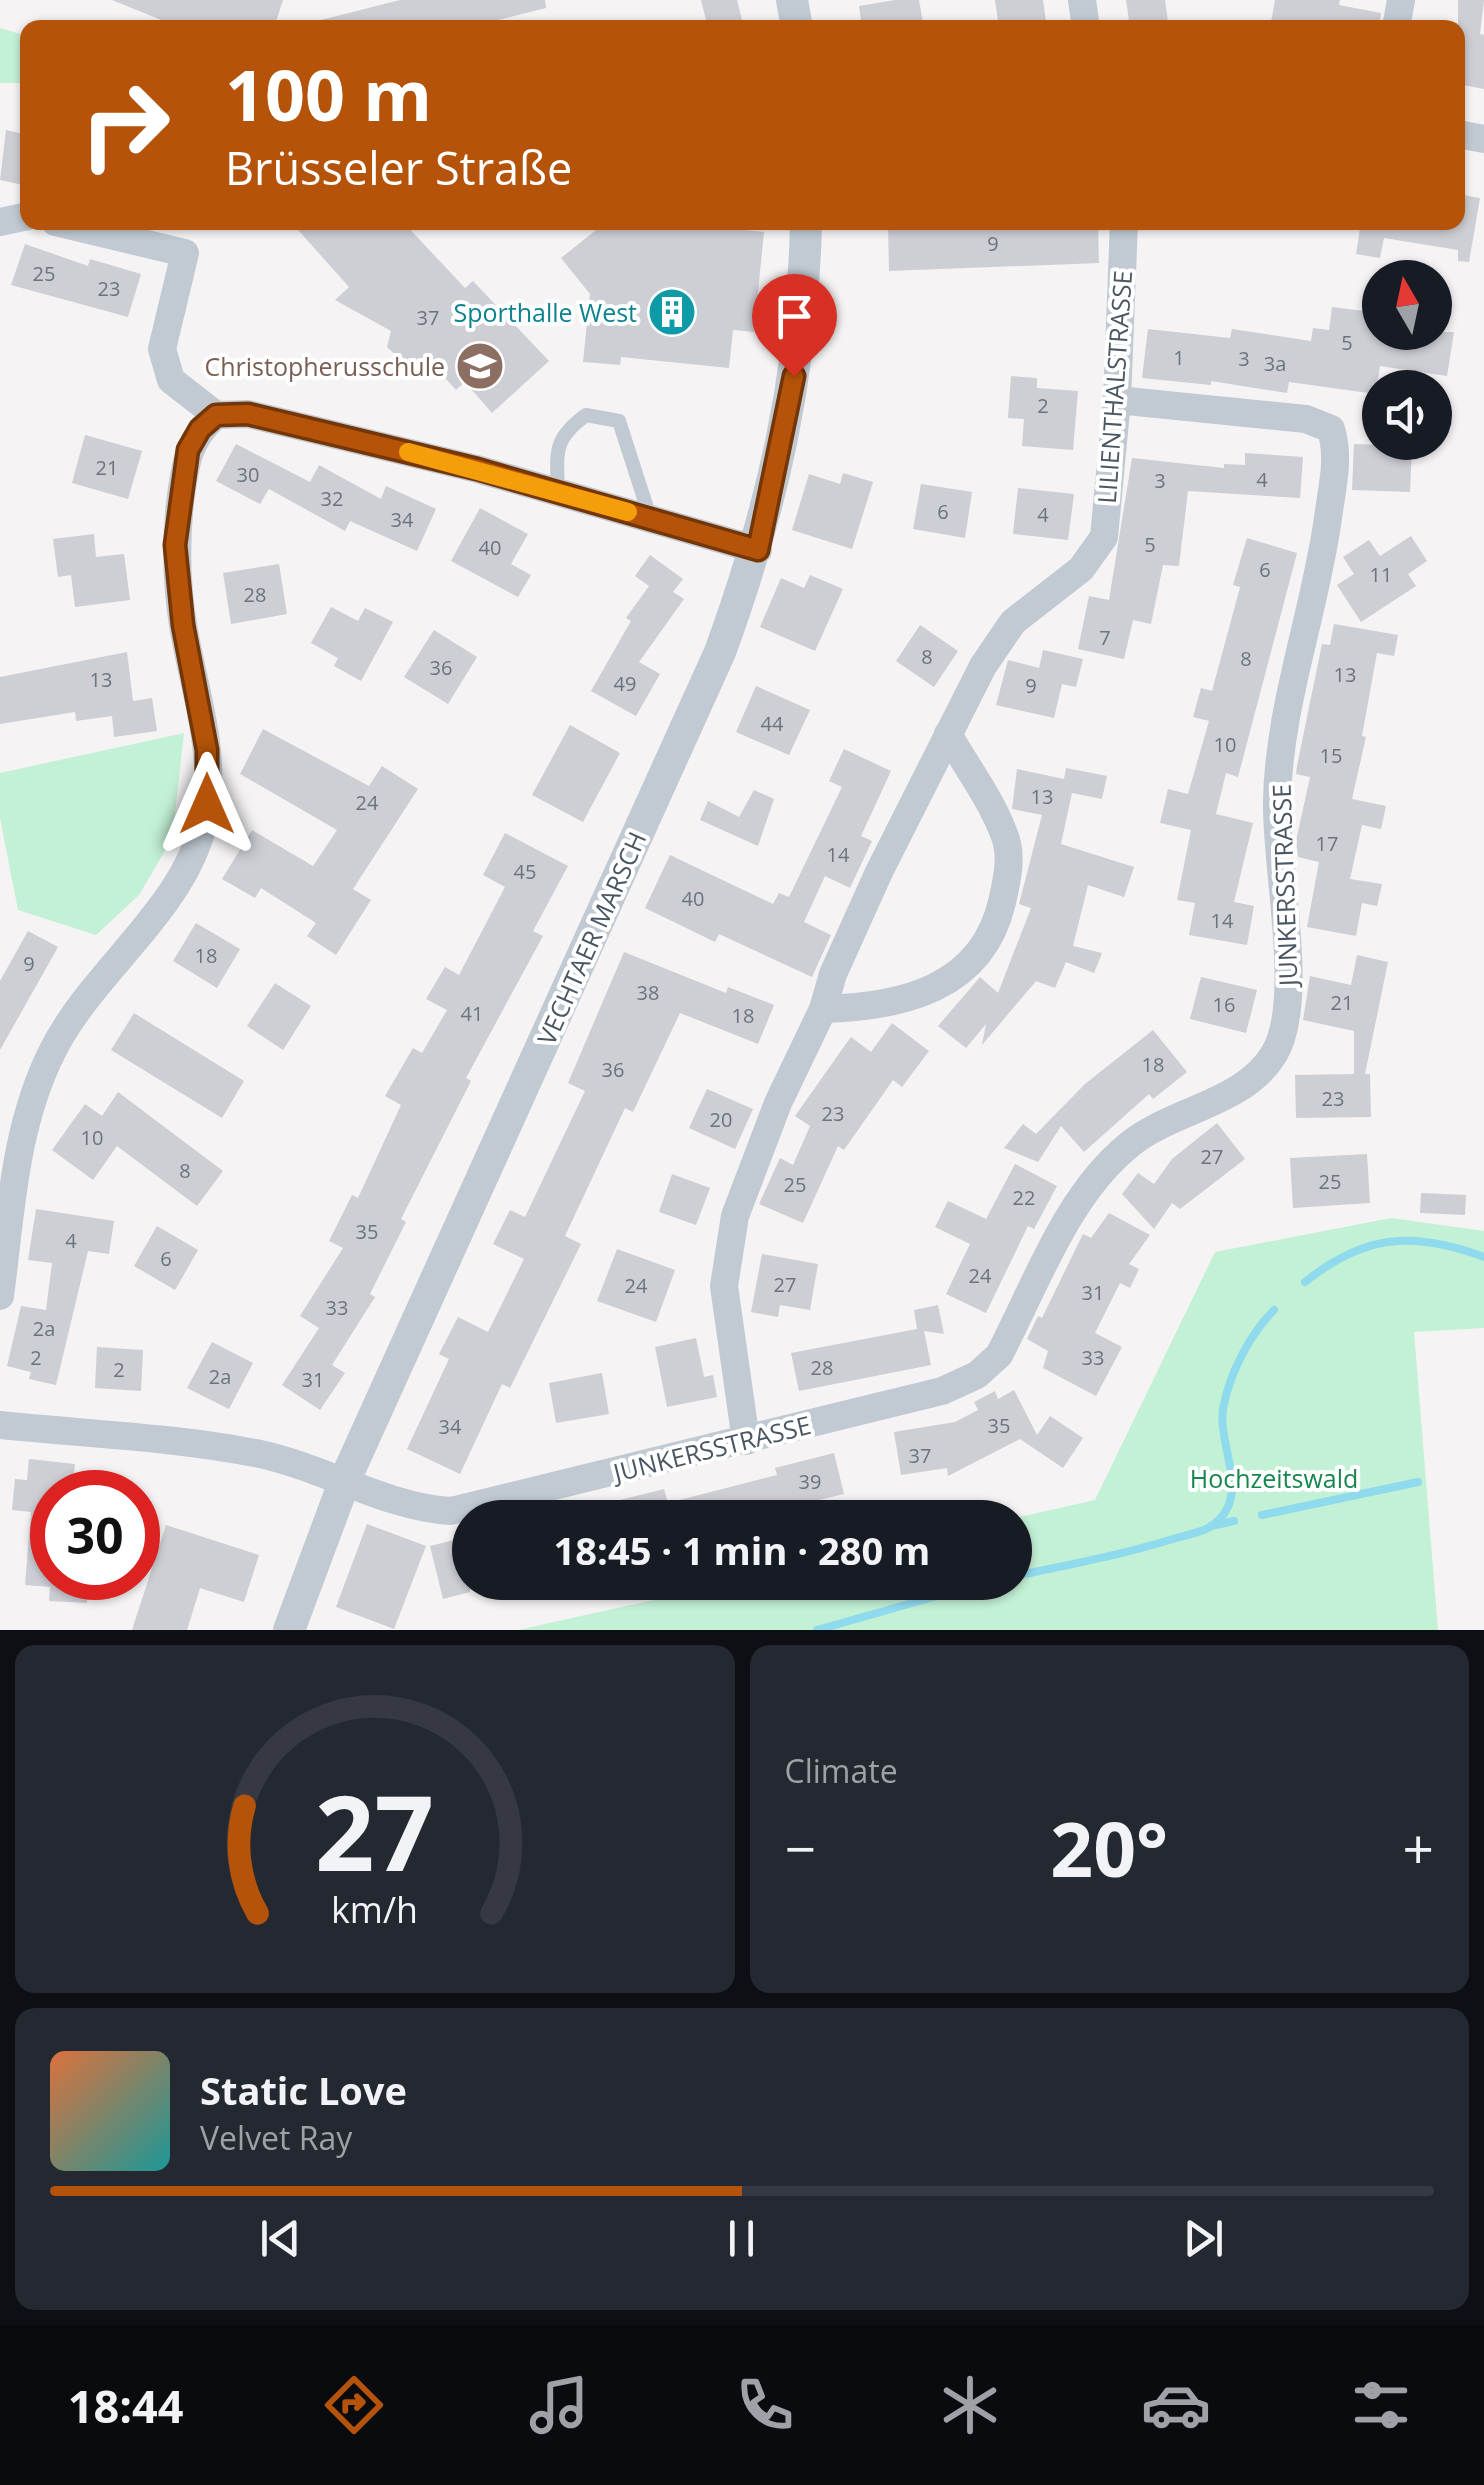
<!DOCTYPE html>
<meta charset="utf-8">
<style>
body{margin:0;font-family:"Open Sans",sans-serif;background:#242831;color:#f1f3f6;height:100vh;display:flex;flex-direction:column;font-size:38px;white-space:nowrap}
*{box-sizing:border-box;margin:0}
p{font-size:32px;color:#9ea1a6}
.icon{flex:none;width:55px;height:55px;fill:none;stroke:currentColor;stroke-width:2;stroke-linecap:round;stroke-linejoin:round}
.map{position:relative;height:1630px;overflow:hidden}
.panel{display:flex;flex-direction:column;gap:15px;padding:15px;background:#0d0f14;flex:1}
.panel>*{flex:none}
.top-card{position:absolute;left:20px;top:20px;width:1445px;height:210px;border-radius:20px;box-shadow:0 2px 8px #0004;background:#b45309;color:#fff;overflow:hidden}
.needle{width:65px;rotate:351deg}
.buttons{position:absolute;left:1362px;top:260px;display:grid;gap:20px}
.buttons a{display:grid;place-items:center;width:90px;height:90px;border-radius:50%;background:#171b24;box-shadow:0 2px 8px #0004;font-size:50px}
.speed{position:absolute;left:30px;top:1470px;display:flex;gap:20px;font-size:50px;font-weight:700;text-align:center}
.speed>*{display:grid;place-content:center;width:130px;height:130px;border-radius:50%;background:#171b24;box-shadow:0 2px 8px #0004;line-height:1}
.speed .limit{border:15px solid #d22;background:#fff;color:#111}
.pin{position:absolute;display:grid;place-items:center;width:85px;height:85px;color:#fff;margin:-102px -42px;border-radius:50% 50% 50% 0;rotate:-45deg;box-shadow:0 0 10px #0007}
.pin .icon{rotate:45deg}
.me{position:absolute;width:110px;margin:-55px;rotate:0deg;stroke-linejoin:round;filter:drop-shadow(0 0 8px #0008)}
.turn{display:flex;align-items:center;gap:35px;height:210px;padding:0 40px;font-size:45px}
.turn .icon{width:130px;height:130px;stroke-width:2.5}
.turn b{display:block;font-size:70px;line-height:85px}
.big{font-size:75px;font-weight:700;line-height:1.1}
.panel .tile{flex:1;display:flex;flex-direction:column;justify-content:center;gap:15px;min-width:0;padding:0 35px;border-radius:20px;background:#242831}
.panel .dial{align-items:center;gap:0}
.dial svg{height:260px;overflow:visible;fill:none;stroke:#363941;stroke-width:7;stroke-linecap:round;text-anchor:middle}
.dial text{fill:#f1f3f6;stroke:none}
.song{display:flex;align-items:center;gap:30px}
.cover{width:120px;height:120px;border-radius:15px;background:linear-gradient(135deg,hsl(20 70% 55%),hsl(180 70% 35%))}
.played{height:10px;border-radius:5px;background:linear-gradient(90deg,#b45309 50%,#363941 50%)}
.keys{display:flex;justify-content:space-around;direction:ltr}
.heat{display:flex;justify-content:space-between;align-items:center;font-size:55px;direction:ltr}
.panel .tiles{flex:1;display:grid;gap:15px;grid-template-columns:1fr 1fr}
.tile:last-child{grid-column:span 2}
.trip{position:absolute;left:452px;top:1500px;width:580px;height:100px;border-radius:50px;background:#171b24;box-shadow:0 2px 8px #0004;font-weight:700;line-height:100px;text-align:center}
.tab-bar{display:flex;height:160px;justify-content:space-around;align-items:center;background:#090b0e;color:#9ea1a6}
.tab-bar .icon{width:70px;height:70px}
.tab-bar .selected{color:#b45309}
.tab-bar b{font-size:45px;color:#f1f3f6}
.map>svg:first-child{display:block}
.green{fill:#c3f1d5}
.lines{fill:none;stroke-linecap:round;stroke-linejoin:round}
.stream{stroke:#90daee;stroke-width:8}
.building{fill:#cdcfd5}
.service{stroke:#c1cad2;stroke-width:14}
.minor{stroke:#c1cad2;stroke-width:28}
.tertiary{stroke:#c1cad2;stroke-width:32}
.route-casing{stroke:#753606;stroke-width:25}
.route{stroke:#b45309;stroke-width:18}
.slow{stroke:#f59e0b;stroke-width:18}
.labels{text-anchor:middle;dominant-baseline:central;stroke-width:8;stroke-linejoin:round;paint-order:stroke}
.number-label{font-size:20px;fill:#6b747e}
.culture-label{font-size:25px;fill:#0d838f;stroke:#fff;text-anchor:end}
.education-label{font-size:25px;fill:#785e54;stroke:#fff;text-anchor:end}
.street-label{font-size:25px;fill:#4a5661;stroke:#fff}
.park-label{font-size:25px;fill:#17864f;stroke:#fff}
</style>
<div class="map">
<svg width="1484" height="1630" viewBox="0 0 1484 1630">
<rect width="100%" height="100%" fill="#f5f3f3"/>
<g class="green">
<polygon points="0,28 27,36 27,83 0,83"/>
<polygon points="184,733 172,839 139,895 96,935 18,910 0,818 0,773"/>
<polygon points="1391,1218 1484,1231 1484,1328 1414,1332 1438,1630 518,1630 729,1583 1015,1582 1015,1518 1095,1500 1215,1252"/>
</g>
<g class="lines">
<g class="stream">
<path d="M1305 1282C1365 1234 1413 1231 1484 1257"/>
<polyline points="1262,1515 1418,1482"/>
<polyline points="1211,1526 1234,1521"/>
<path d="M1015 1576C1068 1565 1121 1555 1173 1539 1184 1535 1200 1533 1210 1527 1256 1497 1214 1444 1224 1404 1231 1371 1250 1334 1274 1310"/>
<polyline points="817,1630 986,1582"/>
</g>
</g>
<g class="building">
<polygon points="112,0 283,0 274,28 181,28"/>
<polygon points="400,0 545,0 546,8 466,28 322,28 321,20"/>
<polygon points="701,0 737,0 744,28 708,28"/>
<polygon points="895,0 919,0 924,28 862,28 859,6"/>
<polygon points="995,0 1043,0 1047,28 999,28"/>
<polygon points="1126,0 1165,0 1169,28 1130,28"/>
<polygon points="1275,0 1340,0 1339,5 1381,13 1379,28 1302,28 1271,22"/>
<polygon points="1458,0 1484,0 1480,34 1484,35 1484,89 1458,84"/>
<polygon points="6,130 28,135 28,186 0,180"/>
<polygon points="1458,194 1480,198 1469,262 1458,261 1458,250 1384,238 1380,258 1356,254 1361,222 1458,222"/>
<polygon points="291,222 403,222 465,288 473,281 549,361 492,413 465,382 456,390 429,360 406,365 387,347 391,331 335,300 349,287"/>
<polygon points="596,222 745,222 744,230 764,232 754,332 733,330 729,368 621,357 620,365 583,362 590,294 561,258 596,230"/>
<polygon points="1098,222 1099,263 889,271 888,224"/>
<polygon points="25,244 88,266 90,259 141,274 128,317 11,285"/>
<polygon points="1332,307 1380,313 1380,332 1454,332 1447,376 1380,366 1376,394 1289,382 1287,393 1211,381 1211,385 1142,378 1148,329 1230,338 1232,329 1311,341 1313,328 1329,330"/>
<polygon points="1011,376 1037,378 1037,388 1078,391 1073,450 1022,446 1024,419 1008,418"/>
<polygon points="85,435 142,451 128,499 72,483"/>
<polygon points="236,444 310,482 319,465 381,499 386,486 436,509 417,551 350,521 345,531 269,489 260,504 216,481"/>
<polygon points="1354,444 1412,446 1410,492 1352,490"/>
<polygon points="1245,453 1303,457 1300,498 1188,491 1179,566 1163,565 1151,624 1133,620 1124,659 1078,649 1089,596 1109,600 1132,458 1224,468 1224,464 1245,465"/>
<polygon points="843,473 873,482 852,549 792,530 809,474 840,484"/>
<polygon points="921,484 972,492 965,538 913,529"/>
<polygon points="1018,488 1074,494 1068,540 1013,534"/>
<polygon points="480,508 528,534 511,564 531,575 518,597 451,561"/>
<polygon points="94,534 96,557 124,554 130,600 75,607 71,575 58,577 53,539"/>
<polygon points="1411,536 1427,561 1408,574 1416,586 1361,622 1337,585 1354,574 1343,557 1369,540 1380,556"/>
<polygon points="1247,538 1297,553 1238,777 1226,773 1216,814 1253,823 1234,902 1254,906 1247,945 1189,935 1195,903 1177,900 1191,830 1160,823 1168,789 1188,794 1209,721 1193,717 1201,688 1212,691 1240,587 1233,585"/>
<polygon points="650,555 683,579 673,592 684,599 639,662 660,674 636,716 591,691 631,621 626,618 649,586 635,576"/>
<polygon points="279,564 287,614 231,624 223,573"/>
<polygon points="810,575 843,589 815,651 760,627 781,578 804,588"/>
<polygon points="331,607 358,621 365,608 393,622 361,681 334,666 338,658 311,643"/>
<polygon points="1334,624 1398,635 1394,656 1377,653 1362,736 1366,737 1352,799 1386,806 1381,829 1362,825 1350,879 1382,884 1377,906 1362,903 1356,936 1307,927 1319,862 1298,857 1296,841 1310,777 1296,774 1297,766 1322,644 1330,645"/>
<polygon points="920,625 958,651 934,687 896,661"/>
<polygon points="434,630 477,657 448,704 404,677"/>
<polygon points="1043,650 1083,659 1076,687 1062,684 1054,718 996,705 1008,660 1039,668"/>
<polygon points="127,652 133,701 152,698 157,731 114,737 112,716 76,721 75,712 0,724 0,677"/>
<polygon points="756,686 810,710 789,755 736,732"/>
<polygon points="570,725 620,753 583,822 532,795"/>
<polygon points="263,729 369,786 382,766 418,789 353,889 371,900 336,955 307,936 316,923 261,888 255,898 222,879 252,830 313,866 337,830 240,774"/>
<polygon points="844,749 891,771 861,836 872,841 850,888 825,876 804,922 831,935 812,977 719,934 715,942 645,908 670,855 773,904 779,893 789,897 842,787 829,781"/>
<polygon points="1066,768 1107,776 1102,799 1072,793 1061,844 1134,867 1124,897 1088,885 1073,946 1102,953 1094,973 1066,962 1055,988 1036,981 982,1045 986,1024 966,1048 938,1026 980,977 998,993 1031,908 1019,904 1042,815 1012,809 1017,769 1064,779"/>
<polygon points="754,790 774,799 758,846 700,820 708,801 739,817"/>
<polygon points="505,833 568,866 533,931 543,936 466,1078 471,1081 401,1219 406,1222 370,1294 375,1297 332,1365 345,1373 320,1410 282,1385 319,1328 300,1316 343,1248 329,1241 352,1195 358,1198 401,1105 385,1096 413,1048 422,1053 447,1010 426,999 445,967 459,975 505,887 483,875"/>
<polygon points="196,923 240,949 217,988 173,961"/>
<polygon points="28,931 58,947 0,1050 0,981"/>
<polygon points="624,952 726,993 728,987 774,1005 758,1044 680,1013 633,1112 625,1108 565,1236 581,1244 510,1388 502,1384 460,1474 407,1449 449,1359 439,1354 458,1317 488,1332 524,1259 493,1244 510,1210 525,1217 585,1091 568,1083"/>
<polygon points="1357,955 1388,962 1365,1074 1370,1074 1371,1117 1296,1118 1295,1075 1354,1074 1354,1031 1303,1020 1310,976 1351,985"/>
<polygon points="1201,977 1257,990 1246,1033 1190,1019"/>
<polygon points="275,983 311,1006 283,1050 247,1026"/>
<polygon points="134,1013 244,1081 222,1118 111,1050"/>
<polygon points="892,1023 929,1051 902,1087 893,1080 844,1150 838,1146 803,1223 759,1204 780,1158 793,1165 810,1126 795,1116 843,1048 851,1037 871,1052"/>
<polygon points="1153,1030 1187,1072 1153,1099 1149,1094 1084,1152 1061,1126 1038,1162 1004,1148 1023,1124 1036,1134 1085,1084"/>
<polygon points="707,1089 753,1109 735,1149 689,1128"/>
<polygon points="118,1092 223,1171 197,1206 117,1146 93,1180 52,1150 85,1104 102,1116"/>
<polygon points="1217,1123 1245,1159 1180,1209 1172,1203 1154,1229 1122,1194 1138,1173 1154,1184 1172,1159"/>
<polygon points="1367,1154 1370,1203 1293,1208 1290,1158"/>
<polygon points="1015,1164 1057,1186 1034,1229 1028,1226 986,1313 946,1294 970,1244 935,1227 948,1201 986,1219"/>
<polygon points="672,1174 710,1188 696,1225 659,1212"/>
<polygon points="1421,1193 1466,1195 1465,1215 1420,1213"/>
<polygon points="36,1209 114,1221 109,1254 88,1251 56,1385 29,1379 31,1372 7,1366 21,1306 46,1310 52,1263 28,1260"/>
<polygon points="1109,1213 1150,1235 1129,1264 1139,1269 1130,1288 1120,1283 1095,1333 1122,1347 1096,1396 1043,1368 1048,1351 1027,1339 1038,1316 1042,1318 1083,1234 1091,1238"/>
<polygon points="157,1226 198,1250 175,1290 134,1266"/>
<polygon points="617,1249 675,1270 656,1322 597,1301"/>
<polygon points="762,1254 818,1264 810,1310 780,1305 778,1317 751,1312"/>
<polygon points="938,1305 944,1334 924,1331 931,1365 799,1391 791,1353 917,1329 914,1310"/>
<polygon points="696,1338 704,1377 713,1375 717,1397 667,1407 655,1347"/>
<polygon points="212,1342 253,1363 229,1409 187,1388"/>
<polygon points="97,1347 143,1350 141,1391 95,1388"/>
<polygon points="602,1373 609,1414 556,1423 549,1383"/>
<polygon points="1014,1390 1037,1435 1050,1416 1083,1438 1063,1468 1020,1439 948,1476 947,1468 901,1475 894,1432 955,1422 978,1410 974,1402 995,1391 998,1399"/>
<polygon points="834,1453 844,1494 764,1513 765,1518 581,1518 580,1510 664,1489 668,1503 777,1475 775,1468"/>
<polygon points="29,1459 75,1464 74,1473 122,1477 121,1492 52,1492 52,1578 88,1578 87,1603 49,1601 50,1587 25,1585 31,1512 12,1510 15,1479 27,1480"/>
<polygon points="367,1524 426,1546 394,1629 336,1607"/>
<polygon points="166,1525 259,1555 244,1602 200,1588 187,1630 132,1630"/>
<polygon points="470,1536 470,1592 443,1599 430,1546"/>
</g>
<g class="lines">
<path class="service" d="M558 492C557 453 552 440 586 415L619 421 650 517"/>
<g class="minor">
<polyline points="1082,0 1086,28"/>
<polyline points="1396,28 1401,0"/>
<polyline points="1458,134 1484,139"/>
<polyline points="0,222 28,216"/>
<polyline points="55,222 185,253 162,349 171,380 216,415 248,414 477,469 758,550"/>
<path d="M823 1009C901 1007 982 989 1002 902 1007 880 1013 855 1004 834 991 799 966 766 948 734"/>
<path d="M0 1296C11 1213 14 1128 52 1052 95 965 195 904 207 804 214 747 194 687 184 631 176 585 175 541 181 495 186 460 189 439 216 415"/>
<path d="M0 1425C86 1434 176 1437 260 1454 325 1468 385 1507 451 1511L942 1391 977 1375 999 1355C1036 1285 1066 1196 1129 1145 1173 1109 1244 1104 1274 1054 1306 1002 1275 865 1277 800 1279 705 1315 612 1328 518 1332 487 1340 459 1331 429L1306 419 1117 400"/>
<polyline points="746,1441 724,1286 735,1216 778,1103 823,1009 833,974 879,872 983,666 1013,622 1081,569 1104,537 1117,400 1124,222"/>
</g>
<g class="tertiary">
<polyline points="792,0 797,28"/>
<path d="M289 1630 345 1480 720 652C772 510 803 374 806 222"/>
</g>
</g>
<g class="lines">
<g class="route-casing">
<polyline id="route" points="207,804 207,750 183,625 175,545 188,450 200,429 216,415 248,414 477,469 758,550 794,376"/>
</g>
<use href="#route" class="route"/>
<polyline class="slow" points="408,452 628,512"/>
</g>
<defs>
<g id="building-disc" transform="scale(2.5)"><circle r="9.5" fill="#0f9aa8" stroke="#fff"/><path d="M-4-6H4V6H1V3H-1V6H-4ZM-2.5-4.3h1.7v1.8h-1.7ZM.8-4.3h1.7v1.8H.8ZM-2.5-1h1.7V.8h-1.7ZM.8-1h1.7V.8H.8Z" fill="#fff"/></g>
<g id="school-disc" transform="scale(2.5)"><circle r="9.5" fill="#8d6e63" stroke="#fff"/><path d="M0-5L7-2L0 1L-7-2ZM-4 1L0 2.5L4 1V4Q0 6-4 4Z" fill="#fff"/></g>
</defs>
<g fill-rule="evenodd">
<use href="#building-disc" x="672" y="312"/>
<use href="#school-disc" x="480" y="366"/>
</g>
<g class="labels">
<g class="number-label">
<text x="993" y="243">9</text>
<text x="44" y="273">25</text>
<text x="109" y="288">23</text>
<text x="428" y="317">37</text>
<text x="1347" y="342">5</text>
<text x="1179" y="357">1</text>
<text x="1244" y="358">3</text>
<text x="1275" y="363">3a</text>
<text x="1043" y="405">2</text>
<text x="107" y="467">21</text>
<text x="248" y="474">30</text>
<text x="1262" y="479">4</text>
<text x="1160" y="480">3</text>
<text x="332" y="498">32</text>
<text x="943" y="511">6</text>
<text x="1043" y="514">4</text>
<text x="402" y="519">34</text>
<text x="1150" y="544">5</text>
<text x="490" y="547">40</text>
<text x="1265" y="569">6</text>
<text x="1381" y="574">11</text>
<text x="255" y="594">28</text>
<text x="1105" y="637">7</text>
<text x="927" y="656">8</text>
<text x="1246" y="658">8</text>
<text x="441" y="667">36</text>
<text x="1345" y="674">13</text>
<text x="101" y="679">13</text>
<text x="625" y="683">49</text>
<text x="1031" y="685">9</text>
<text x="772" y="723">44</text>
<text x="1225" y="744">10</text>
<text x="1331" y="755">15</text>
<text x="1042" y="796">13</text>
<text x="367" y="802">24</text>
<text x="1327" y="843">17</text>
<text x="838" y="854">14</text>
<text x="525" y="871">45</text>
<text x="693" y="898">40</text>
<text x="1222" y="920">14</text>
<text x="206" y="955">18</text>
<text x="29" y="963">9</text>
<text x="648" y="992">38</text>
<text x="1342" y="1002">21</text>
<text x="1224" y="1004">16</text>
<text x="472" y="1013">41</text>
<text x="743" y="1015">18</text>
<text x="1153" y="1064">18</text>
<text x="613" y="1069">36</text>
<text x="1333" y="1098">23</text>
<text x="833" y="1113">23</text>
<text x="721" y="1119">20</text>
<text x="92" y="1137">10</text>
<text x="1212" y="1156">27</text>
<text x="185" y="1170">8</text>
<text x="1330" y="1181">25</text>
<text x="795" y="1184">25</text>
<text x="1024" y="1197">22</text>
<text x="367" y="1231">35</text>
<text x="71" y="1240">4</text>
<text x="166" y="1258">6</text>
<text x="980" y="1275">24</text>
<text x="785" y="1284">27</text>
<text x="636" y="1285">24</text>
<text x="1093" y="1292">31</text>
<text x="337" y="1307">33</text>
<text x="44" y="1328">2a</text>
<text x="36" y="1357">2</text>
<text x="1093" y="1357">33</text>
<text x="822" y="1367">28</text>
<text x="119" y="1369">2</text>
<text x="220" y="1376">2a</text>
<text x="313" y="1379">31</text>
<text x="999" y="1425">35</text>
<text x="450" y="1426">34</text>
<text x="920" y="1455">37</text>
<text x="810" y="1481">39</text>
</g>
<g class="culture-label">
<text x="637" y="312">Sporthalle West</text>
</g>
<g class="education-label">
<text x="445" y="366">Christopherusschule</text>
</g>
<g class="street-label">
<text transform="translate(1114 387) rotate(-86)">LILIENTHALSTRASSE</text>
<text transform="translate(1284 885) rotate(-92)">JUNKERSSTRASSE</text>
<text transform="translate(591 938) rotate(-66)">VECHTAER MARSCH</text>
<text transform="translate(712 1448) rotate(-14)">JUNKERSSTRASSE</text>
</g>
<g class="park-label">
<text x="1274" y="1478">Hochzeitswald</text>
</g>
</g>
</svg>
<div class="buttons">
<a><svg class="needle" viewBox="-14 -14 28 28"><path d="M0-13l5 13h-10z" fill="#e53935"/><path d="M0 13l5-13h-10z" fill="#9ea1a6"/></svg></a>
<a><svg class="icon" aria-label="sound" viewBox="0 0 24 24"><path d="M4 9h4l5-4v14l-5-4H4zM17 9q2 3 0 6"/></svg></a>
</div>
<div class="speed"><div class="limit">30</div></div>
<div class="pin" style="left:794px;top:376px;background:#d93025"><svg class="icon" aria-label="arrive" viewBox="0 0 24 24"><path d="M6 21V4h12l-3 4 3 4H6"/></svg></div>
<svg class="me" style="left:207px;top:804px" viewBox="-20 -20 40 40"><path d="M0-17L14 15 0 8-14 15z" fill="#b45309" stroke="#fff" stroke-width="4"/></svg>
<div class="trip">18:45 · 1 min · 280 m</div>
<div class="top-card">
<div class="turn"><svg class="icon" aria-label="right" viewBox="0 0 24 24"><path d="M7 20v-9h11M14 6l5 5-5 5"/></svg><div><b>100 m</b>Brüsseler Straße</div></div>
</div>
</div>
<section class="panel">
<div class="tiles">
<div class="tile dial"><svg viewBox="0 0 100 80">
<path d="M14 69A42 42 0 1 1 86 69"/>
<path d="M14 69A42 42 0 0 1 10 36" stroke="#b45309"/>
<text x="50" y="56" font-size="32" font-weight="700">27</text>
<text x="50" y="72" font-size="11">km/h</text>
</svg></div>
<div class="tile"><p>Climate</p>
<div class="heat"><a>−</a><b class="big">20°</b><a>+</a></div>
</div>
<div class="tile">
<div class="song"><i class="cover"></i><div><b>Static Love</b><p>Velvet Ray</p></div></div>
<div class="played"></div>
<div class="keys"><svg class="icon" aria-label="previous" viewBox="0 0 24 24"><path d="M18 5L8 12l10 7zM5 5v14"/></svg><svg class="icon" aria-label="pause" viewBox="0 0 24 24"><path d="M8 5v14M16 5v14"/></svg><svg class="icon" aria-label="next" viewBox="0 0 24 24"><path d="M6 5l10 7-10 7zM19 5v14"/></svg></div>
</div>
</div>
</section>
<nav class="tab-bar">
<b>18:44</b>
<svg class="icon selected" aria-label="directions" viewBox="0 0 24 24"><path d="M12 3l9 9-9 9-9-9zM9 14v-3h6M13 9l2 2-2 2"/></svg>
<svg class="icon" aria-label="music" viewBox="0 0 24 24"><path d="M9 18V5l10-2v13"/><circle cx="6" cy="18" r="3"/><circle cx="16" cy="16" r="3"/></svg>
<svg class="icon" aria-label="phone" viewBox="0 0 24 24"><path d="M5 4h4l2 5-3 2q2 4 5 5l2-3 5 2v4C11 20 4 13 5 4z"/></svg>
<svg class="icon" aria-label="climate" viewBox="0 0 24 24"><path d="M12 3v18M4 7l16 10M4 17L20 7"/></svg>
<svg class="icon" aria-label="car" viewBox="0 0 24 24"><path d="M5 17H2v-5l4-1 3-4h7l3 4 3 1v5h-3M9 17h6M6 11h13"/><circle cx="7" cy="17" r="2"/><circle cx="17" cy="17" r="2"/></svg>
<svg class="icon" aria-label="filters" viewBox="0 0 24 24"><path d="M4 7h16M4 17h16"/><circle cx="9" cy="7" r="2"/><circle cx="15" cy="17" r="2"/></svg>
</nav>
